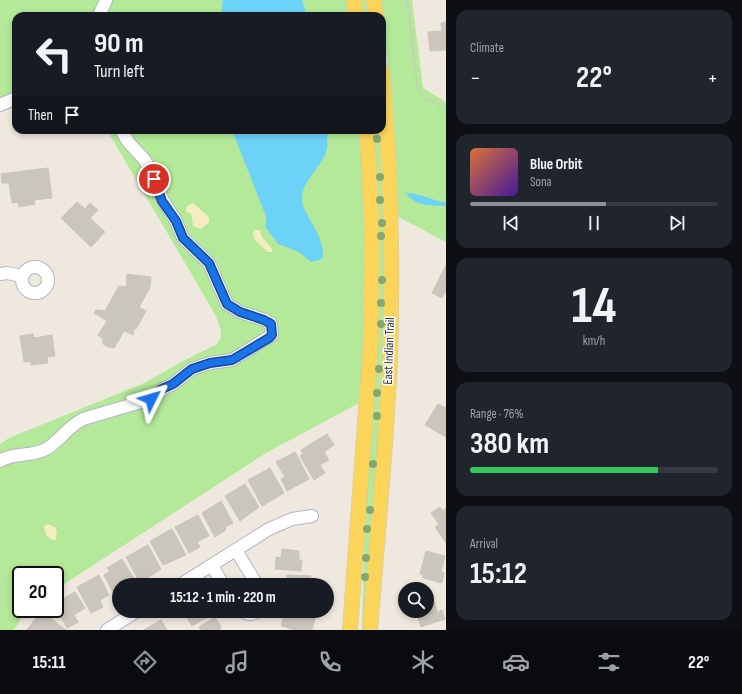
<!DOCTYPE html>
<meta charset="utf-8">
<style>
body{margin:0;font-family:"Sofia Sans Condensed",sans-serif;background:#20242c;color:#f1f3f6;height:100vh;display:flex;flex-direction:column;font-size:15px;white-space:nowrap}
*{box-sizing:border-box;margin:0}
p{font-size:13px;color:#9ea1a6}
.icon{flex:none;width:22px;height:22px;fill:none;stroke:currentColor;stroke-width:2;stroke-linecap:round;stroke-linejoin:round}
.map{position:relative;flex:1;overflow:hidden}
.panel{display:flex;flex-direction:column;gap:10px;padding:10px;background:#0d0f14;width:296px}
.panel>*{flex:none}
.top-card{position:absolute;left:12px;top:12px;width:374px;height:122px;border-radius:12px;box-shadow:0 2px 6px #0003;background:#171b24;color:#f1f3f6;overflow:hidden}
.controls{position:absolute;left:398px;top:582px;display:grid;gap:8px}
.controls a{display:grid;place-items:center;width:36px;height:36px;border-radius:50%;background:#171b24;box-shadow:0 2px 6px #0003;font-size:20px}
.speed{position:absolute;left:12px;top:566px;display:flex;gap:8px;font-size:20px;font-weight:700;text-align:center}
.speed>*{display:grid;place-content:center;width:52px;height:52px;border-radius:50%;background:#171b24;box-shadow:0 2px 6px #0003;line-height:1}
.speed .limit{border:2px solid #111;border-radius:6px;background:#fff;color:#111}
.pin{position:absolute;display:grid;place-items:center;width:34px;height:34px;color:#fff;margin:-17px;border:2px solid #fff;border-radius:50%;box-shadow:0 1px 4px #0007}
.me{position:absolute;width:44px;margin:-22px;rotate:50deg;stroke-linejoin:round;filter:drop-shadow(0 0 3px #0008)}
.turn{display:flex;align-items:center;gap:14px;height:84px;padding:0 16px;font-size:18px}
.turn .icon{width:52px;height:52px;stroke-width:2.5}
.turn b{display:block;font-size:28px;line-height:34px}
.then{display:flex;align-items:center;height:38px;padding:0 16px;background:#0003;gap:8px;font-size:15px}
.big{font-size:30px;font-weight:700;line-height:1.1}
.panel .card{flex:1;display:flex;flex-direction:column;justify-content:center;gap:6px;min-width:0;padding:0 14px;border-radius:12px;background:#20242c}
.panel .dial{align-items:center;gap:0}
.dial b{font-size:52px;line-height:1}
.song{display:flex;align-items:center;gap:12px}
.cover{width:48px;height:48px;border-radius:6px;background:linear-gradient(135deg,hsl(20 70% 55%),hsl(260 70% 35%))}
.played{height:4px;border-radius:2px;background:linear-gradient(90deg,#8c9099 55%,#363941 55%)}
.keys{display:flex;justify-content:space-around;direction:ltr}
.heat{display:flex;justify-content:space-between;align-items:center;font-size:22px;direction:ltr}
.charge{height:6px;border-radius:3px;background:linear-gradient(90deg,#34c759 76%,#363941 0)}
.trip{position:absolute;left:112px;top:578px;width:222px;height:40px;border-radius:20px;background:#171b24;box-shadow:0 2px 6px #0003;font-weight:700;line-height:40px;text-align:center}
.menu{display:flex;height:64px;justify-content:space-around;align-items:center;background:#090b0e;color:#9ea1a6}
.menu .icon{width:28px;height:28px}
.menu .selected{color:#8c9099}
.menu b{font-size:18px;color:#f1f3f6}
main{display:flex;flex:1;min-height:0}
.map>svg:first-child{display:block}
.green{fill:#b4e999}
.sand{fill:#f5edc1}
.water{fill:#6dd2f7}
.building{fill:#cbc6bd;stroke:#cbc4b8}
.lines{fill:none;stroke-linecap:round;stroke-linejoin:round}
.minor-casing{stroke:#b3b6c1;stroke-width:14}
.major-casing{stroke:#c8c8c8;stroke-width:16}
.path{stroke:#c8c8c8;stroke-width:2;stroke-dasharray:3 2;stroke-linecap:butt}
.minor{stroke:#fff;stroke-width:12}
.major{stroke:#fad55a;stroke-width:15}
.tree{fill:#82a770}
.route-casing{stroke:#114b97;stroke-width:10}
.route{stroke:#1a73e8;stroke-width:7}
.labels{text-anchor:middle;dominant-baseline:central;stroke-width:3;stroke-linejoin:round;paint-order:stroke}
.street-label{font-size:13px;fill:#2d2d2d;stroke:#fff}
</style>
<main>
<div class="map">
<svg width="446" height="630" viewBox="0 0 446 630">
<rect width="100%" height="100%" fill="#efe8df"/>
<g class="green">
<polygon points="0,0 347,0 349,16 16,16 16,107 0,112"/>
<polygon points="360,0 367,0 370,16 362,16"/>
<polygon points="380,0 412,0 423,88 446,102 446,242 397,216 393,110"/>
<path d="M107 130H361C365 221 366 311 361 402L266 453 55 590V575H21V609H27L14 630H0V444L9 438 142 384 185 360 217 344 221 338V331L216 316Z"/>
<path d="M373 130H381C384 194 386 260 385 324 382 426 371 528 364 630H362Z"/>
</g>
<g class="sand">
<polygon points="193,203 209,217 209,222 201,229 193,226 192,217 190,213 186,212 187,206"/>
<path d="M254 230H260L262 237 272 249V252H267C262 244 250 241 254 230Z"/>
<polygon points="47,524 55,527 57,532 56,540 52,540 46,535 44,527"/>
</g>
<g class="water">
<polygon points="223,0 302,0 307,16 221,16"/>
<path d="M232 130H327C327 136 328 143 327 149 323 166 301 182 302 199 302 215 324 232 323 257L320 260 311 262 299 252 278 244 266 228V216Z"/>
<path d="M406 193C419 193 432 200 446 203V206C431 205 415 207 406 193Z"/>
</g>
<g class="building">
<polygon points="446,22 446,50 430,51 428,32 442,31 441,23"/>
<polygon points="48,168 52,198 34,200 35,204 19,207 18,202 12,203 9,183 2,183 1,174"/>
<polygon points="77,202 85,209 90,203 98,210 90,218 105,232 91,247 61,218"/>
<polygon points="446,265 446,291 442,298 432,293"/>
<polygon points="127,274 151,277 150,288 139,307 146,311 136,329 134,329 133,335 124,331 114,348 108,347 103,344 103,339 98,335 107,321 94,313 96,310 105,311 119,286 126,287"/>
<polygon points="33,334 34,338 52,335 55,356 47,357 48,363 31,365 31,361 24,362 20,336"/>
<polygon points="438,404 446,408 446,437 425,425"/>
<polygon points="327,434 334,445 324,452 329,460 320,465 325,473 314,480 300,456 303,454 301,450"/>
<polygon points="295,452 309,479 287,491 281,479 285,477 276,462"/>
<polygon points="270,468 284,493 262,506 248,480"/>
<polygon points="245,484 259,507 240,521 225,496"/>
<polygon points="221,501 233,523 225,527 226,530 215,537 202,513"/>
<polygon points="440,507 443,511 446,508 446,543 435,527 439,524 431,513"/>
<polygon points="198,515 209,536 197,542 200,547 189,553 175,527"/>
<polygon points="172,529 186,555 163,565 150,541"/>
<polygon points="148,545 161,569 140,583 126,557"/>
<polygon points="282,549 299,551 299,560 302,560 301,571 275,569 276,557 281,558"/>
<polygon points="426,551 445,556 441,572 444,573 442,583 423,578 423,575 420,574"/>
<polygon points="122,559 138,585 119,585 119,596 116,598 104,575 110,571 107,568"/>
<polygon points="99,575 109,595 100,600 103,607 91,613 77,587"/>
<polygon points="287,575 311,576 310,585 287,585"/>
<polygon points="75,592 85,608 74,615 78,622 67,628 55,607 55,603"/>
<polygon points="432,594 437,612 442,610 445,619 421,627 416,611 427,611 427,596"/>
<polygon points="41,611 66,630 27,630"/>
<polygon points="183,611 211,611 213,614 192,626"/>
<polygon points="297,611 317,611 312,630 295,630 281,626 284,615 295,618"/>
<polygon points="215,617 221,627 219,630 201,630 199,627"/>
<polygon points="161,620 167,630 144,630"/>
</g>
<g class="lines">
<g class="minor-casing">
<g id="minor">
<polyline points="99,16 106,0"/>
<polyline points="0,105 16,98"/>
<circle cx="35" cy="280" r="13"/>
<polyline points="0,274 7,273 22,276"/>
<path d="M0 461C14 452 32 457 46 449 60 441 67 427 83 419L151 399 163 389 173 384 192 369 210 363 232 360 272 335 271 324 265 320 240 312 227 304 209 263 183 238 176 221 163 201 151 171 144 159 129 143 121 130"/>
<polyline points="236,550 257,585"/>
<polyline points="212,565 223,585"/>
<polyline points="180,585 269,529 292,519 312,516"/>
<path d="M242 611C248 615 252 615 259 611"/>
<polyline points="107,630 137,611"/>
</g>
</g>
<g class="major-casing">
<g id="major">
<polyline points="354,0 356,16"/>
<polyline points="374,0 376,16"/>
<polyline points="350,630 371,341 372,227 367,130"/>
<path d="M370 630C377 540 386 449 390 358 393 262 391 167 382 71"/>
</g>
</g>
<polyline class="path" points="407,0 417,86 424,98 446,108"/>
<use href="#minor" class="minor"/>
<use href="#major" class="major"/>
</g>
<g class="tree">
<circle cx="377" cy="139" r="4"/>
<circle cx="380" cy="177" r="4"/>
<circle cx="380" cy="200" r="4"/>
<circle cx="382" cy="223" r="4"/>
<circle cx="381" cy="236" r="4"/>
<circle cx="382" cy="280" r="4"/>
<circle cx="381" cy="303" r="4"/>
<circle cx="381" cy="324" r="4"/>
<circle cx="379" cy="369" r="4"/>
<circle cx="377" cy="393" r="4"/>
<circle cx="377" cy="416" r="4"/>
<circle cx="373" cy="464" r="4"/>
<circle cx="370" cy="510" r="4"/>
<circle cx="367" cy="529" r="4"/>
<circle cx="366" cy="558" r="4"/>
<circle cx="365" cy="577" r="4"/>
</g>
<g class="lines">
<g class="route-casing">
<polyline id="route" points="151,399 162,389 173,384 192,369 210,363 232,360 269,338 272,335 271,324 264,320 240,312 227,304 209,263 183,238 176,221 162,201 154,179"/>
</g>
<use href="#route" class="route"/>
</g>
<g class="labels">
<g class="street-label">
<text transform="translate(389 351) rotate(-88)">East Indian Trail</text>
</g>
</g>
</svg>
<div class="controls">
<a><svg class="icon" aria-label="search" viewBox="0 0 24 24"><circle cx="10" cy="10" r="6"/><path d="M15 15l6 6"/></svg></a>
</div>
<div class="speed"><div class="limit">20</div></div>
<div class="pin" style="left:154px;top:179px;background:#d93025"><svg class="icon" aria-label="arrive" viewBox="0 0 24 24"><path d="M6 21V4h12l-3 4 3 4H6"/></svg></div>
<svg class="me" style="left:151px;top:399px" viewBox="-20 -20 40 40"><path d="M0-17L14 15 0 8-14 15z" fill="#1a73e8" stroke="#fff" stroke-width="4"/></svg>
<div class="trip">15:12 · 1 min · 220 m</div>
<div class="top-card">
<div class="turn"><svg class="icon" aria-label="left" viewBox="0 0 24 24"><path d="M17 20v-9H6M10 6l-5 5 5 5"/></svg><div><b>90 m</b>Turn left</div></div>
<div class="then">Then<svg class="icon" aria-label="arrive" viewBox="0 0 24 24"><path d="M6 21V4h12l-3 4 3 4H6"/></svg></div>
</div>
</div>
<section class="panel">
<div class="card"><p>Climate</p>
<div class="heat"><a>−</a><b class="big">22°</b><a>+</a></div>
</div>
<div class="card">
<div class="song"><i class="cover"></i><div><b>Blue Orbit</b><p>Sona</p></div></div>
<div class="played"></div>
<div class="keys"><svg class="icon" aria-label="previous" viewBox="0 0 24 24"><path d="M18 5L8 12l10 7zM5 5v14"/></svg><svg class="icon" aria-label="pause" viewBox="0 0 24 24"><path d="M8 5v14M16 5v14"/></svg><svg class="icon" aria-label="next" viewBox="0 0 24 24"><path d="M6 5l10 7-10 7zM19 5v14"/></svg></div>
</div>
<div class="card dial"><b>14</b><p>km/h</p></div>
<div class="card"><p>Range · 76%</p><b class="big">380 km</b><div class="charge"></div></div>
<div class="card"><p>Arrival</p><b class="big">15:12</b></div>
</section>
</main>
<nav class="menu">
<b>15:11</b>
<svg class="icon selected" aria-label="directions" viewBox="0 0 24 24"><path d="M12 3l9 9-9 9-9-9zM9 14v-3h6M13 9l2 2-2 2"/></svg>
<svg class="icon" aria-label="music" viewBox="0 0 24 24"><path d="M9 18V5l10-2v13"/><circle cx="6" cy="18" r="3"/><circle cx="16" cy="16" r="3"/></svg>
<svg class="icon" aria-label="phone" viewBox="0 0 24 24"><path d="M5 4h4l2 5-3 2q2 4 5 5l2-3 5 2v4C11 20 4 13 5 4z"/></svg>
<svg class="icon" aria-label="climate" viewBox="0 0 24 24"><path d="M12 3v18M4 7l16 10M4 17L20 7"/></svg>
<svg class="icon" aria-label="car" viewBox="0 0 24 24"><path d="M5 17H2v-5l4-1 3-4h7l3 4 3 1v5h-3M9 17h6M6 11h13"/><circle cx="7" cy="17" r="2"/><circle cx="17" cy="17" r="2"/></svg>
<svg class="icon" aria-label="filters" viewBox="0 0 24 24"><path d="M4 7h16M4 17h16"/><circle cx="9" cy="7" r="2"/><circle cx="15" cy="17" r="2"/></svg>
<b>22°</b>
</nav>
